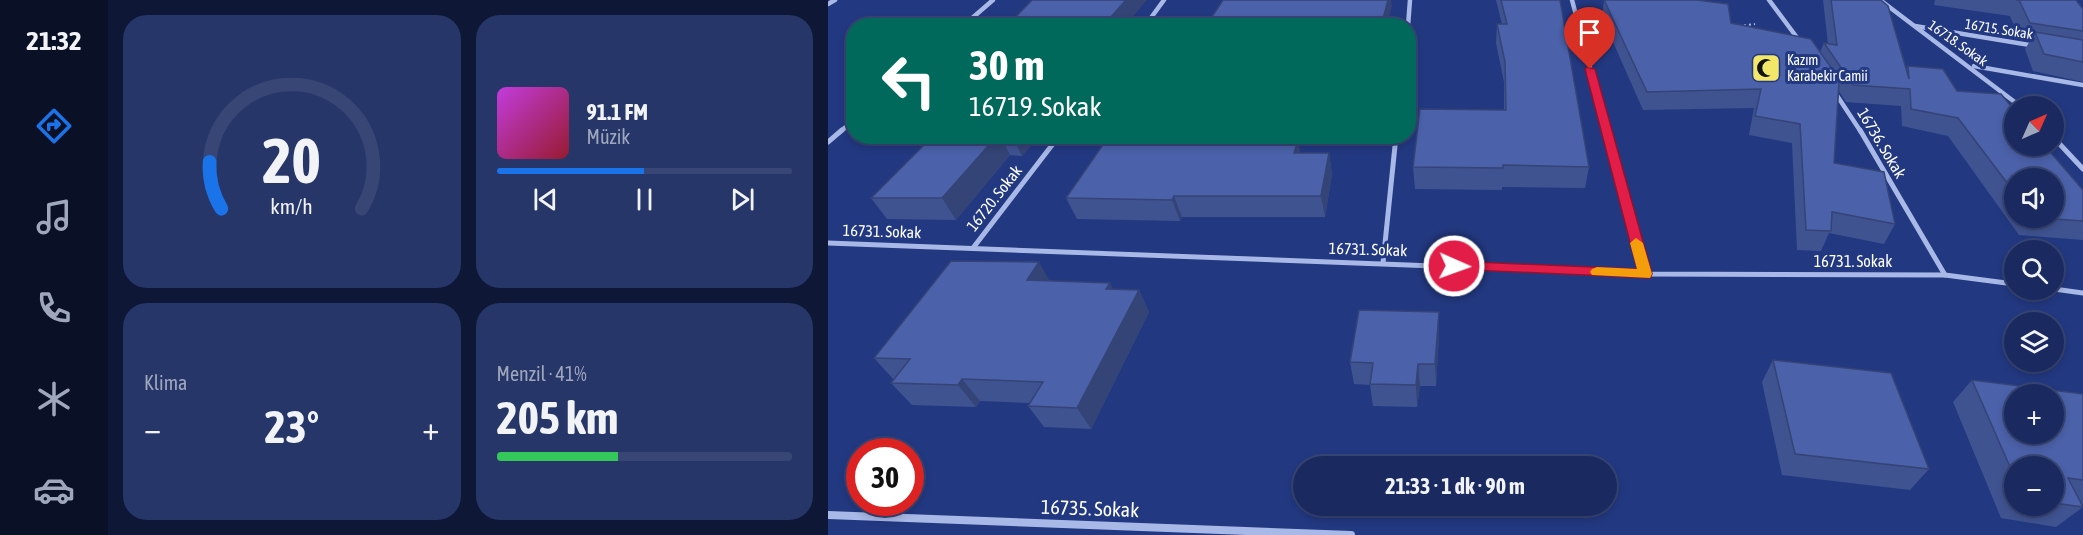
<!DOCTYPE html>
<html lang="tr">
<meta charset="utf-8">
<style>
body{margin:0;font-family:"Asap Condensed",sans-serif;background:#273669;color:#f1f3f6;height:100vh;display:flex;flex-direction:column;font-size:22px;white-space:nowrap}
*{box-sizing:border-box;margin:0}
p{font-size:20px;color:#9fa7bd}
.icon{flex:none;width:33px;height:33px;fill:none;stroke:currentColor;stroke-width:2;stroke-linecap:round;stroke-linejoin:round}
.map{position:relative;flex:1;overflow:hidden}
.side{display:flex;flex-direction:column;gap:15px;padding:15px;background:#0e1735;width:720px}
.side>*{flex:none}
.top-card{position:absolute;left:18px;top:18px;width:570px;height:126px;border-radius:24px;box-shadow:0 3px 9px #0003,0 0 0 2px #384675;background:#00695c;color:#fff;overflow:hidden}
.needle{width:39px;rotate:45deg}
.tools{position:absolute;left:1176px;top:96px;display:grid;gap:12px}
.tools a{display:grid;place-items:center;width:60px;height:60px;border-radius:50%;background:#1a2a60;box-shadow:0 3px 9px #0003,0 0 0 2px #384675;font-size:30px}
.speed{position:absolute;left:18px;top:438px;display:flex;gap:12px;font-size:30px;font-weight:700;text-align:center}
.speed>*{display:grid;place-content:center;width:78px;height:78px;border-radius:50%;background:#1a2a60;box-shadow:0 3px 9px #0003,0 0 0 2px #384675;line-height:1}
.speed .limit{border:9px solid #d22;background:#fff;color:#111}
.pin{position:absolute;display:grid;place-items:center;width:51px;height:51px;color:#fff;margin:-62px -26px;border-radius:50% 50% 50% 0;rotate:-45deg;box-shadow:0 0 6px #0007}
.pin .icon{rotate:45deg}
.me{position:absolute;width:66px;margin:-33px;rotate:92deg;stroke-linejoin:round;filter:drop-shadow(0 0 4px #0008)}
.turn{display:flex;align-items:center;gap:21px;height:126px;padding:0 24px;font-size:27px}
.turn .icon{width:78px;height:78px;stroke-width:2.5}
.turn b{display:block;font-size:42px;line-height:51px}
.big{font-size:45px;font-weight:700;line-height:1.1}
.side .card{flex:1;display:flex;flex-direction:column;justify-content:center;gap:9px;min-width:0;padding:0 21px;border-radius:24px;background:#273669}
.side .dial{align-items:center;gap:0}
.dial svg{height:156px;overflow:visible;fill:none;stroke:#384675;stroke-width:7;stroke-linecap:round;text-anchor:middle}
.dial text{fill:#f1f3f6;stroke:none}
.song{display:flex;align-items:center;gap:18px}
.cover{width:72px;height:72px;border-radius:9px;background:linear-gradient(135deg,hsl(290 70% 55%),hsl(350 70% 35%))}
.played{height:6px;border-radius:3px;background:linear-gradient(90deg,#1a73e8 50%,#384675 50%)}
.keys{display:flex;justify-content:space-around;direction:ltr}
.heat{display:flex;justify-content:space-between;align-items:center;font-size:33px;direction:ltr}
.charge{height:9px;border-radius:4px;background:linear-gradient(90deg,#34c759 41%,#384675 0)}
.side .tiles{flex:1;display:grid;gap:15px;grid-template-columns:repeat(2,1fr)}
.trip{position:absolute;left:465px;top:456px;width:324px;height:60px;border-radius:30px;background:#1a2a60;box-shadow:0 3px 9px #0003,0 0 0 2px #384675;font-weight:700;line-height:60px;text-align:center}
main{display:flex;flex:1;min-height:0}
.tab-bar{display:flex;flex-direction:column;width:108px;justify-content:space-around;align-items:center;background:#0a1126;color:#9fa7bd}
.tab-bar .icon{width:42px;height:42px}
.tab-bar .selected{color:#1a73e8}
.tab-bar b{font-size:27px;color:#f1f3f6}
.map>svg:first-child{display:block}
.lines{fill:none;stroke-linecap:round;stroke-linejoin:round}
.path{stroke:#a8b8e7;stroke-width:2;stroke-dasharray:2 3;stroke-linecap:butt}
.minor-far2{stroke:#a8b8e7;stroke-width:4.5}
.minor-far1{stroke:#a8b8e7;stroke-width:5}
.minor{stroke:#a8b8e7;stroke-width:8}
.wall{fill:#405391;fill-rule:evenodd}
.shaded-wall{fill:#344476}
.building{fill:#4b61a9;stroke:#344476;stroke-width:1.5;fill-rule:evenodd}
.route{fill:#e11d48;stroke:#92132f;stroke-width:1.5}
.slow{fill:#f59e0b}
.labels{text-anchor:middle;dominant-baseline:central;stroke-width:6;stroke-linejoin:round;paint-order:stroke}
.far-street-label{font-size:14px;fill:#fff;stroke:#223880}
.far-poi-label{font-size:14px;fill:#fff;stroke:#223880;text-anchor:start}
.street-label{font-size:16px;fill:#fff;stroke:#223880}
.near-street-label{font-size:20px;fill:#fff;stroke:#223880}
</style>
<main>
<nav class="tab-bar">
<b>21:32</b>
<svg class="icon selected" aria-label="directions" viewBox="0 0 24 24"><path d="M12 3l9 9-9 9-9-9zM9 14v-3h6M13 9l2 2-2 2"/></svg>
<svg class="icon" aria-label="music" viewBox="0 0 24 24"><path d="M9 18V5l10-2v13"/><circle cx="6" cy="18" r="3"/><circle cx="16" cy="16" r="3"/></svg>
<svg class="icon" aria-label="phone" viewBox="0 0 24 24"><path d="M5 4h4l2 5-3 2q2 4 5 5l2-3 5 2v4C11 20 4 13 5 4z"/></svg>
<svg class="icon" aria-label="climate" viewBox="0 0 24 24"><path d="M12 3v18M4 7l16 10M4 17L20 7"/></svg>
<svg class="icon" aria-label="car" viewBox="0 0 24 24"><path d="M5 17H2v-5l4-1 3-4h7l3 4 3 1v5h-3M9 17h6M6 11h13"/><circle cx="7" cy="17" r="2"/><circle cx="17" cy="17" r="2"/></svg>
</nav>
<section class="side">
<div class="tiles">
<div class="card dial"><svg viewBox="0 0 100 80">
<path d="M14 69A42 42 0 1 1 86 69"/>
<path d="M14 69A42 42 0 0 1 8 45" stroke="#1a73e8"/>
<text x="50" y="56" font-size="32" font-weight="700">20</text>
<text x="50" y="72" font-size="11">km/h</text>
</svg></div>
<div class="card">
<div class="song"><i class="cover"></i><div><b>91.1 FM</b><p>Müzik</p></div></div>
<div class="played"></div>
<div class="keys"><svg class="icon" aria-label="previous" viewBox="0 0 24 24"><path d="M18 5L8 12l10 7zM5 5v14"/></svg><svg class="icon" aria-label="pause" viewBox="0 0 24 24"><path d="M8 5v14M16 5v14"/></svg><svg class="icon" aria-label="next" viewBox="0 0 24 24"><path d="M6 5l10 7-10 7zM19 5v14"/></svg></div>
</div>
<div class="card"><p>Klima</p>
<div class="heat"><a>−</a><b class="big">23°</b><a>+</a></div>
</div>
<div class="card"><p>Menzil · 41%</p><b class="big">205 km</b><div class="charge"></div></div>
</div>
</section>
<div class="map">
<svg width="1255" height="535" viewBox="0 0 1255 535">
<rect width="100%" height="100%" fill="#223880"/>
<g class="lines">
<polyline class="path" points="911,26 927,24"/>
<g class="minor-far2">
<polyline points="744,0 779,132"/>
<polyline points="941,0 973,43"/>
<polyline points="1052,0 1192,106"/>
<polyline points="0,4 7,0"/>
<polyline points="135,26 165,0"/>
<polyline points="317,26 336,0"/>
<polyline points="580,26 582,0"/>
<polyline points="1087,26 1207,46"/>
<polyline points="1146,66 1255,85"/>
<polyline points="1006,91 1033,132"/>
<polyline points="12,132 26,120"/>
</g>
<g class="minor-far1">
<polyline points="779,130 817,274"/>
<polyline points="1032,130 1117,275"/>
<polyline points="1226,138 1255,169"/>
<polyline points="0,142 14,130"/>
<polyline points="0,243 817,274 1117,275 1186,284"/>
<polyline points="145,248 231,136"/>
<polyline points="555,263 568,136"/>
<polyline points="1226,289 1255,293"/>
</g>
<polyline class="minor" points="0,515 523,535"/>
</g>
<g class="wall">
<polygon points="668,0 732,0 761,167 757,188 674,187 674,190 587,189 585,167 676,110 676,82 668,43 669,24 674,24"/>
<path d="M776 0H869L903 23 992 52 996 43 1000 44 995 0H1053L1079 70 1080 66 1129 91 1255 190V240L1191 235 1120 136 1074 126 1073 106 1018 102 1011 91 1006 163 1067 224 1056 244 1001 233 993 251 969 250 964 143 921 135 926 108 815 110 774 17ZM1186 178 1226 218H1186Z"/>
<polygon points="1107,0 1248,0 1255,9 1255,82 1205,71 1197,49 1202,41 1192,39 1182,16 1106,5"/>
<polygon points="67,136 226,136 221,141 208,140 194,156 182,155 128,220 59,219 43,198 104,137 68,138"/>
<polygon points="231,136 395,136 393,140 472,153 501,153 504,174 497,217 354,217 352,221 249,219 238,198 277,143 233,141"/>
<polygon points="221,281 285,289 311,290 321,312 263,429 216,427 200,406 202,403 152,401 148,407 84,405 63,383 66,380 46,358"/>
<polygon points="611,312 611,334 608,386 592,386 589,407 545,406 542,385 526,384 522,362"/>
<polygon points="945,360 1101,469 1082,490 954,475 934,382"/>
<path d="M1144 380 1255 394V504H1253L1255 507 1228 527 1173 518 1125 402ZM1186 466H1226V506H1186Z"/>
</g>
<g class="shaded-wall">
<polygon points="298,0 319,0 297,26 275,26"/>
<polygon points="560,0 563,0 564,6 559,26 553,26"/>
<polygon points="169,136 172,136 182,155 128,220 114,198"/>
<polygon points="184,136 206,136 208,140 194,156"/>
<polygon points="219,136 226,136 221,141"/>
<polygon points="378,136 395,136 382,161 376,140"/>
<polygon points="470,141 474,161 466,153"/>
<polygon points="501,153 504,174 497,217 493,196"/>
<polygon points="346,196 354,217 352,221 344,200"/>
<polygon points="211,262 224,285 199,280"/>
<polygon points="282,283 293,305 278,289"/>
<polygon points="311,290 321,312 263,429 249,408"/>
<polygon points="611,312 611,334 608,386 607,364"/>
<polygon points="590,364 592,386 589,407 588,385"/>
<polygon points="134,379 152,401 148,407 130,385"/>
</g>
<g class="building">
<polygon points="204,0 298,0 275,26 179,26"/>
<polygon points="395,0 560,0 553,26 378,26"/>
<polygon points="673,0 732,0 761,167 675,165 675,168 585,167 592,109 678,110 677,62 669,24 679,24"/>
<polygon points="776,0 869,0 900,4 903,23 983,39 1014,83 1011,82 1006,163 1056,172 1067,224 1004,212 1003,231 978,230 972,124 927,116 933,89 819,92"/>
<polygon points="1003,0 1053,0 1060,6 1081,79 1080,66 1115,69 1129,91 1173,94 1186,110 1186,146 1217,146 1255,190 1255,221 1212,218 1226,218 1226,178 1186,178 1186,192 1130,118 1083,109 1082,89 1025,85 996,43 1009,45"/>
<polygon points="1188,0 1248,0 1255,9 1255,31 1202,23 1191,0"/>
<polygon points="1207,32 1255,40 1255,62 1216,54"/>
<polygon points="105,136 169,136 114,198 43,198"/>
<polygon points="281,136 378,136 376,140 470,141 466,153 501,153 493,196 346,196 344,200 238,198"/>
<polygon points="123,261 211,262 199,280 282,283 278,289 311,290 249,408 200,406 215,382 134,379 130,385 63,383 82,359 46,358"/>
<polygon points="531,310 611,312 607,364 590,364 588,385 542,384 545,363 522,362"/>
<polygon points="945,360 1063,373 1101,469 967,454"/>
<path d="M1144 380 1255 394V480L1240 478 1255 507 1226 503V466H1186V476ZM1186 394H1226V434H1186Z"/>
</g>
<polygon class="route" points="759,67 767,69 824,274 822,278 622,269 620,266 622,263 626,261 809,269 757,69"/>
<polygon class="slow" points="808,238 815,243 824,274 822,278 764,275 762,272 764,269 769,267 809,269 802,243"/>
<defs>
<g id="mosque-square" transform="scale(1.5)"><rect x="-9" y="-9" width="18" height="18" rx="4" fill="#f3e76a" stroke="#223880"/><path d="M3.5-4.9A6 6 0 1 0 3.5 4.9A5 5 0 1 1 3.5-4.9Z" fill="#111"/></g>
</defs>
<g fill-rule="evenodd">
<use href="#mosque-square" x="938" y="68"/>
</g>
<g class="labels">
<g class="far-street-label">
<text transform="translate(1171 29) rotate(9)">16715. Sokak</text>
<text transform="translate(1130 43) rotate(35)">16718. Sokak</text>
</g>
<g class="far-poi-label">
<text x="959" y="60">Kazım<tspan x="959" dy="16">Karabekir Camii</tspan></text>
</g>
<g class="street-label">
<text transform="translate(1054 143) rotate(59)">16736. Sokak</text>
<text transform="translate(166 198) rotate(-52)">16720. Sokak</text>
<text transform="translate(54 231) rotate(2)">16731. Sokak</text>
<text transform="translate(540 249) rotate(2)">16731. Sokak</text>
<text x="1025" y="261">16731. Sokak</text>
</g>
<g class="near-street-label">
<text transform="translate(262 508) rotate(2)">16735. Sokak</text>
</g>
</g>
</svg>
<div class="tools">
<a><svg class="needle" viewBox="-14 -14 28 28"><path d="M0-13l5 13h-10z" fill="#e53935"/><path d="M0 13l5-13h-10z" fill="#9fa7bd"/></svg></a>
<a><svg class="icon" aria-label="sound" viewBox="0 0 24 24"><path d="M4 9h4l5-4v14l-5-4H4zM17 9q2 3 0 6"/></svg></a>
<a><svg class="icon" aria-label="search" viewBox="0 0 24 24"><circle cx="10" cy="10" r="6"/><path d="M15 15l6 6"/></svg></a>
<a><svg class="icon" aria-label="layers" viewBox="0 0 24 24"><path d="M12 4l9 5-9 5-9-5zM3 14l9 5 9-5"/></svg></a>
<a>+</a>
<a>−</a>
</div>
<div class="speed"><div class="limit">30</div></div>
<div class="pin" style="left:762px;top:69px;background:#d93025"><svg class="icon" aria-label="arrive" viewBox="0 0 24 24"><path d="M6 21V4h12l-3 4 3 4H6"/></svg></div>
<svg class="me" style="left:626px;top:266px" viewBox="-20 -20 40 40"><circle r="17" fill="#e11d48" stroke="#fff" stroke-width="3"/><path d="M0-11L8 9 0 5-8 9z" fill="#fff"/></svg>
<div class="trip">21:33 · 1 dk · 90 m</div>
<div class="top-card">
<div class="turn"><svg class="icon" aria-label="left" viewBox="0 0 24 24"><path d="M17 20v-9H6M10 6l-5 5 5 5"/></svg><div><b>30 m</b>16719. Sokak</div></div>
</div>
</div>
</main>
